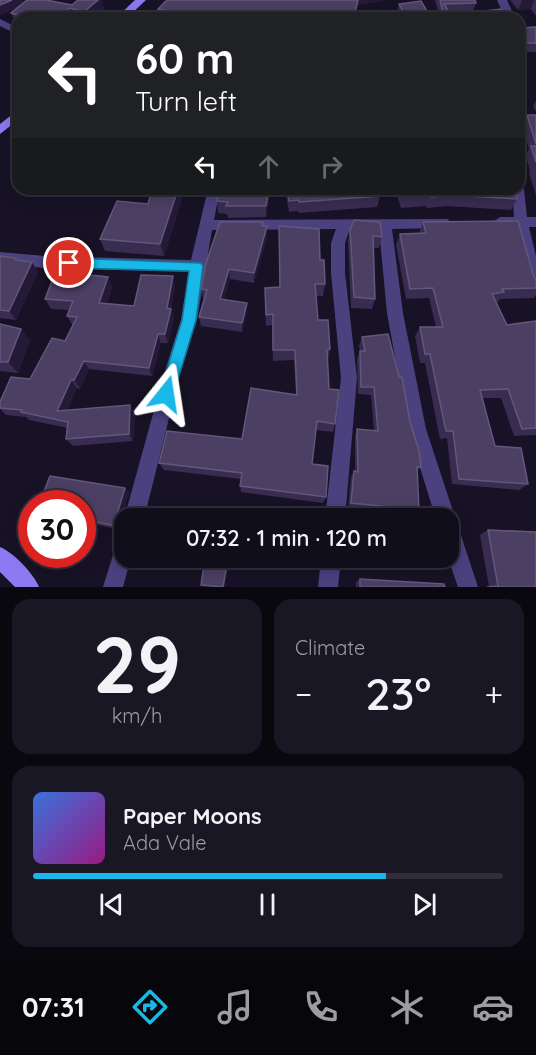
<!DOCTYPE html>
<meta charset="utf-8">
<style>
body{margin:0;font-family:Quicksand,sans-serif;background:#1a1725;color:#f1f3f6;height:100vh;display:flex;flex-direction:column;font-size:22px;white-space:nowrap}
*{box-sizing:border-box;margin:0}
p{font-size:20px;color:#9c9ca3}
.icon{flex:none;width:33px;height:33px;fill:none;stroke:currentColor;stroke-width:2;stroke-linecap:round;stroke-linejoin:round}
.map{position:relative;height:587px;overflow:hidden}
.drawer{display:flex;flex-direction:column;gap:12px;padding:12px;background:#09080f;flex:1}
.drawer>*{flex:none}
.banner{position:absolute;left:12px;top:12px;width:513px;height:183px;border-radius:18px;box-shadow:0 3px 15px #0003,0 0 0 2px #302e3b;background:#202124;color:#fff;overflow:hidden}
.speed{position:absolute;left:18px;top:490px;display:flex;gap:12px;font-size:30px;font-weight:700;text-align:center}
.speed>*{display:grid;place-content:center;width:78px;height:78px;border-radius:50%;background:#110e1c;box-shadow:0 3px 15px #0003,0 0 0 2px #302e3b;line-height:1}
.speed .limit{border:9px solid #d22;background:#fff;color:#111}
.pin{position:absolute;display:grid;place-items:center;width:51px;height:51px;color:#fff;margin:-26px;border:3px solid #fff;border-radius:50%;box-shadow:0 2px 6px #0007}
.me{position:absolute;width:66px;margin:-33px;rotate:15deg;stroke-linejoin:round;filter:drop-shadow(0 0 4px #0008)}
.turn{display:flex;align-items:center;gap:21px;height:126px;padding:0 24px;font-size:27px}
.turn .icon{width:78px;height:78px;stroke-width:2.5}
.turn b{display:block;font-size:42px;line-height:51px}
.lanes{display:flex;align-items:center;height:57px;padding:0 24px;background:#0003;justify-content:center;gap:30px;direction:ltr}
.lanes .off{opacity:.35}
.big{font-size:45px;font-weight:600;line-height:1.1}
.drawer .tile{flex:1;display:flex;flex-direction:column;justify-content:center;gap:9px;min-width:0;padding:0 21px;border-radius:18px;background:#1a1725}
.drawer .dial{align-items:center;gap:0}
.dial b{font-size:78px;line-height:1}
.song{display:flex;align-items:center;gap:18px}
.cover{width:72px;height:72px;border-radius:9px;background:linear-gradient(135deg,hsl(220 70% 55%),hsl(310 70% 35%))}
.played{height:6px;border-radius:3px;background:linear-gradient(90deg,#18b8e9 75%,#302e3b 75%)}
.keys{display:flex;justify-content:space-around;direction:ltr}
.heat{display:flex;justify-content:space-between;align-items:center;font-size:33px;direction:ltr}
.drawer .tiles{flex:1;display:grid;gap:12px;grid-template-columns:1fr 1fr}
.tile:last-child{grid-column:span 2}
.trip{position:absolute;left:114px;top:508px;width:345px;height:60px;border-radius:18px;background:#110e1c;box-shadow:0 3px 15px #0003,0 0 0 2px #302e3b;font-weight:600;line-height:60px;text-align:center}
.tabs{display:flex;height:96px;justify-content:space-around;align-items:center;background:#07060b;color:#9c9ca3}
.tabs .icon{width:42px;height:42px}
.tabs .on{color:#18b8e9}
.tabs b{font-size:27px;color:#f1f3f6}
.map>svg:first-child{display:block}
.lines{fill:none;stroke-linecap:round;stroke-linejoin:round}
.minor{fill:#4c417f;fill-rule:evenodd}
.secondary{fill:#8d79f2;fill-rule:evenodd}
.wall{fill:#392c51}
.shaded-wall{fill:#241a38}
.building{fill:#4b3f63;stroke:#63577b;stroke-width:1.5}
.route{fill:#18b8e9;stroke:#107897;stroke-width:1.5}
</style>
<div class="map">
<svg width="536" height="587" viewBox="0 0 536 587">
<rect width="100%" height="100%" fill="#171225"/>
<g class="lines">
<g class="minor">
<polygon points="497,0 507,0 515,18 505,18"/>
<polygon points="0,19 18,28 18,35 0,26"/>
<polygon points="519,185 524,189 527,217 536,217 536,227 529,227 536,256 536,293 531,291 529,287 515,227 500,227 493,222 500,217 514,217 512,189 519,189"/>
<polygon points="208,189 220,189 214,220 448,219 450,223 448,227 443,228 392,229 403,313 426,429 478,587 458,587 448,558 448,519 436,519 408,429 387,313 379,229 350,229 345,243 345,273 357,378 345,519 325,519 341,378 331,273 331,243 336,229 212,230 197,320 180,374 144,519 124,519 164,374 181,320 189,272 45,268 0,264 0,252 45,256 191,260"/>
<polygon points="124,539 124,558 131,558 123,587 103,587 117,542"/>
<polygon points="321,558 341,558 338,587 318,587"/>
</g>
<g class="secondary">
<polygon points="135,0 146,0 127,18 116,18"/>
<polygon points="18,110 18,120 0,134 0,124"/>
<path d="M0 547C14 553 33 573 39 587H15L0 572Z"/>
</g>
</g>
<g class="wall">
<polygon points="0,0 22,0 23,3 72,5 78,0 102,0 104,9 94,18 18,18 18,25 16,24 11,13 16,9"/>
<polygon points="167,0 386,0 358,5 355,18 160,18 158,9"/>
<polygon points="435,0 475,0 476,3 473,11 450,12 453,18 440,18"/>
<polygon points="510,0 536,0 536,16 531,9 518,10"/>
<polygon points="399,4 431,18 400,18 397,13"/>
<polygon points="484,11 508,18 482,18"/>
<polygon points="536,27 536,52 519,52 519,28"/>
<polygon points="536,101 536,112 533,106"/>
<polygon points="527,115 536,115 536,195 529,174 530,171 526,156 529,149 522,125"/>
<polygon points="285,189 378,189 380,196 377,207 298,213 298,211 289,212"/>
<polygon points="395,189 515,189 517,199 511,210 447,206 427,208 426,206 401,208"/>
<polygon points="183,196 164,256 105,251 100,239 148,204"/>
<polygon points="270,196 266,217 228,218 227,214 218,213 217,201"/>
<polygon points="423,222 534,277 536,279 536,295 534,298 500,299 497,303 507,325 536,321 536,435 514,436 501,398 482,398 495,446 528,484 519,490 452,484 447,438 440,439 425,363 420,363 415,336 420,327 436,327 429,298 406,299 396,245 400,234 419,233"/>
<polygon points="263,226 267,237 254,283 230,279 224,299 247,312 242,332 201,326 199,317 204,298 203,298 201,289"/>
<polygon points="350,230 382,237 379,248 373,248 375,299 372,309 351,308 348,241"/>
<polygon points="279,239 320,260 325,284 323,296 316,296 318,320 330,349 328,360 327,360 329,389 335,424 333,432 316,430 312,464 326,497 323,503 241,492 240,486 241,479 164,470 159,463 242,439 296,395 294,360 273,361 272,325 266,326 265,288 279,287"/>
<polygon points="0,256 17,261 32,262 38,272 16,320 0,318"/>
<polygon points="88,275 108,277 112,287 107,303 134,306 175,286 171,309 174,318 168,343 161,343 152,376 89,369 80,389 77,388 67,411 135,413 133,441 73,446 66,439 68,428 29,420 26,417 6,415 0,409 0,402 30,379 65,341 73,326 67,316 69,310 51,309 45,299"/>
<polygon points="0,324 30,340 18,373 0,371"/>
<polygon points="362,337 410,422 421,467 417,471 419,510 414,515 348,508 351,477 354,471 355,471 355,436 357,429 374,430 371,395 358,394 357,360 360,351 359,346"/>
<polygon points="125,488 129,493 122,517 125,519 124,531 82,521 82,504"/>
<polygon points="488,530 536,587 486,587 489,587 480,535"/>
<polygon points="360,579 445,587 356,587 356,582"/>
</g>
<g class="shaded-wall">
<polygon points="12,0 22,0 24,6 0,15 0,5"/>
<polygon points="98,0 102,0 104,9 94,18 85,18 84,12"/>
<polygon points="358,0 386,0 358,5 355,18 354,18"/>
<polygon points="522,0 534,0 531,9 518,10"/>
<polygon points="70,8 73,18 56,18"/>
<polygon points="178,189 181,189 183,196 164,256 160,244"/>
<polygon points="269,189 270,189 270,196 266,217 266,206"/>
<polygon points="267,226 267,237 254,283 254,273"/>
<polygon points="32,262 38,272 16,320 9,311"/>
<polygon points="83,264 88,275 85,284 80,274"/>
<polygon points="229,269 230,279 221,308 220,299"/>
<polygon points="173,276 175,286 171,309 174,318 168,343 165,334 167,308"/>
<polygon points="108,277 112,287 104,312 99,303"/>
<polygon points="247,303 247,312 242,332 242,323"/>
<polygon points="21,329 30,340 18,373 8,362"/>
<polygon points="158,334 161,343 152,376 149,368"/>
<polygon points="84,361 89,369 80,389 74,380"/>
<polygon points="71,380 77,388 64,419 57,411"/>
<polygon points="130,405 135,413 133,441 129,434"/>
<polygon points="125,488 129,493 122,518 117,514"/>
<polygon points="123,517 125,519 124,530 121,527"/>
<polygon points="228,558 230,558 225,587 223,587"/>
</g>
<g class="building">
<polygon points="0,0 12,0 0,5"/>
<polygon points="27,0 46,0 72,5 78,0 98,0 84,12 70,8 56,18 26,18 11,13"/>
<polygon points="167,0 358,0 354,16 348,16 347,18 180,18 184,14 158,9"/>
<polygon points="440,0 475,0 476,3 444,4 453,18 444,18"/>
<polygon points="421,1 431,18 407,18 399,4"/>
<polygon points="501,9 508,18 488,18 484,11"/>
<polygon points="536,27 536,43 519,43 519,28"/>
<polygon points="527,115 536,115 536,144"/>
<polygon points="531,146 536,146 536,162"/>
<polygon points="152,189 178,189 160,244 100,239 117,201 148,204"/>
<polygon points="220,189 269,189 266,206 226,206 228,202 217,201"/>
<polygon points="287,189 378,189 380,196 299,202 299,200 289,201"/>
<polygon points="402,189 515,189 517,199 451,195 431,197 430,195 405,196"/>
<polygon points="354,220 380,222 382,237 373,236 375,299 354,297 350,230"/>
<polygon points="518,221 534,277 536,279 536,288 502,289 504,292 492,294 507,325 536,321 536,428 522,429 508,389 480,390 495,446 521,448 528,484 459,479 453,431 446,431 430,354 425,354 420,327 443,327 433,288 410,289 400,234 426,233 423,222"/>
<polygon points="220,222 263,222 262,226 267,226 254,273 229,269 220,299 247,303 242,323 199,317 207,290 201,289 206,263"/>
<polygon points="279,226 319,229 320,260 324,260 325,284 315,284 318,320 328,320 330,349 327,350 329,389 339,390 335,424 317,421 312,464 328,466 326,497 240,486 242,473 159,463 167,431 242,439 251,388 297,395 295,350 273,350 273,314 266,315 265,288 280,287"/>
<polygon points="0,256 16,258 15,260 32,262 9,311 0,310"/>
<polygon points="59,263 83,264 80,274 108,277 99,303 134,306 141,275 173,276 167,308 171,309 165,334 158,334 149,368 84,361 74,380 71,380 57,411 130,405 129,434 66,439 68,422 21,412 22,410 0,408 0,402 11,377 30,379 52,338 65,341 77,317 67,316 73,301 45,299"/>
<polygon points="0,324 21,329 8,362 0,362"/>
<polygon points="388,334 399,377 402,377 410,422 419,451 421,467 417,467 419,510 351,503 354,471 358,472 357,429 378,431 374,387 361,387 360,351 365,351 362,337"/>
<polygon points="50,476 125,488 117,514 123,517 121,527 82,519 82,504 39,504"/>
<polygon points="488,530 536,532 536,587 487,587 498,586"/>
<polygon points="205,558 228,558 223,587 201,585"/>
<polygon points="360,579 444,584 445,587 360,587"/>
</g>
<polygon class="route" points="69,258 201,263 203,266 196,320 172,399 166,402 161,399 159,394 182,320 189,271 69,268 62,263"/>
</svg>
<div class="speed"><div class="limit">30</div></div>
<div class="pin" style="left:69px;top:263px;background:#d93025"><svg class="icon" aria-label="arrive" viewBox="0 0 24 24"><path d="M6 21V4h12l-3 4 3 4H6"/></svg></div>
<svg class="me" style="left:166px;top:394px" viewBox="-20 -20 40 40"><path d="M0-17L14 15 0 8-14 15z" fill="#18b8e9" stroke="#fff" stroke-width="4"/></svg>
<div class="trip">07:32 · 1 min · 120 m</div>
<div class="banner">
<div class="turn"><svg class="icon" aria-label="left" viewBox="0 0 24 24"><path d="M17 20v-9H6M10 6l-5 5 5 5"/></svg><div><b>60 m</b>Turn left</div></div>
<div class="lanes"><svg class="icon" aria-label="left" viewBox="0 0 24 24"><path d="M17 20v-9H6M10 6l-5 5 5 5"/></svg><svg class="icon off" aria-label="ahead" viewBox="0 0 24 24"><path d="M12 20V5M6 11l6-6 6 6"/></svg><svg class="icon off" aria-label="right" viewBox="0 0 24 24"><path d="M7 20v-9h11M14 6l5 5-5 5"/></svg></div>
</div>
</div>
<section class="drawer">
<div class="tiles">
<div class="tile dial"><b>29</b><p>km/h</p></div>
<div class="tile"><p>Climate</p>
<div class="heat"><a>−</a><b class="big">23°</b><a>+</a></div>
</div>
<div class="tile">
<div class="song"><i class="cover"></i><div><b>Paper Moons</b><p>Ada Vale</p></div></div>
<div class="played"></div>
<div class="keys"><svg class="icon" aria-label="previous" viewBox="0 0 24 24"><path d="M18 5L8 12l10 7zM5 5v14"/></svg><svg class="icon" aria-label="pause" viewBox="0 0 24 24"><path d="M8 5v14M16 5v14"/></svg><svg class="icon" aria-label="next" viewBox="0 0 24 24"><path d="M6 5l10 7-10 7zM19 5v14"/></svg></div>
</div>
</div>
</section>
<nav class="tabs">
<b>07:31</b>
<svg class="icon on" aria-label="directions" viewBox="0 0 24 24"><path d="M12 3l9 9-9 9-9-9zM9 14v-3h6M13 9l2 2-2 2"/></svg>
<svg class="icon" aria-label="music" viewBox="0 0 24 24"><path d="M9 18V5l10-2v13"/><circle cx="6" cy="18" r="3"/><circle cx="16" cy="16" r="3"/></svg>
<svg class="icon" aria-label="phone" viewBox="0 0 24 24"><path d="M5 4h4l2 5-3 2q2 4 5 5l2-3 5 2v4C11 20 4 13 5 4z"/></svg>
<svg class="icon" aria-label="climate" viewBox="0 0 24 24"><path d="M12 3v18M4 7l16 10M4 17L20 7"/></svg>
<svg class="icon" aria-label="car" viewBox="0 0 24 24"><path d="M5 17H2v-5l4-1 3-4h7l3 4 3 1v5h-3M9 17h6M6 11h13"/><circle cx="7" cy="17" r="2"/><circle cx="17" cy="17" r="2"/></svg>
</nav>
